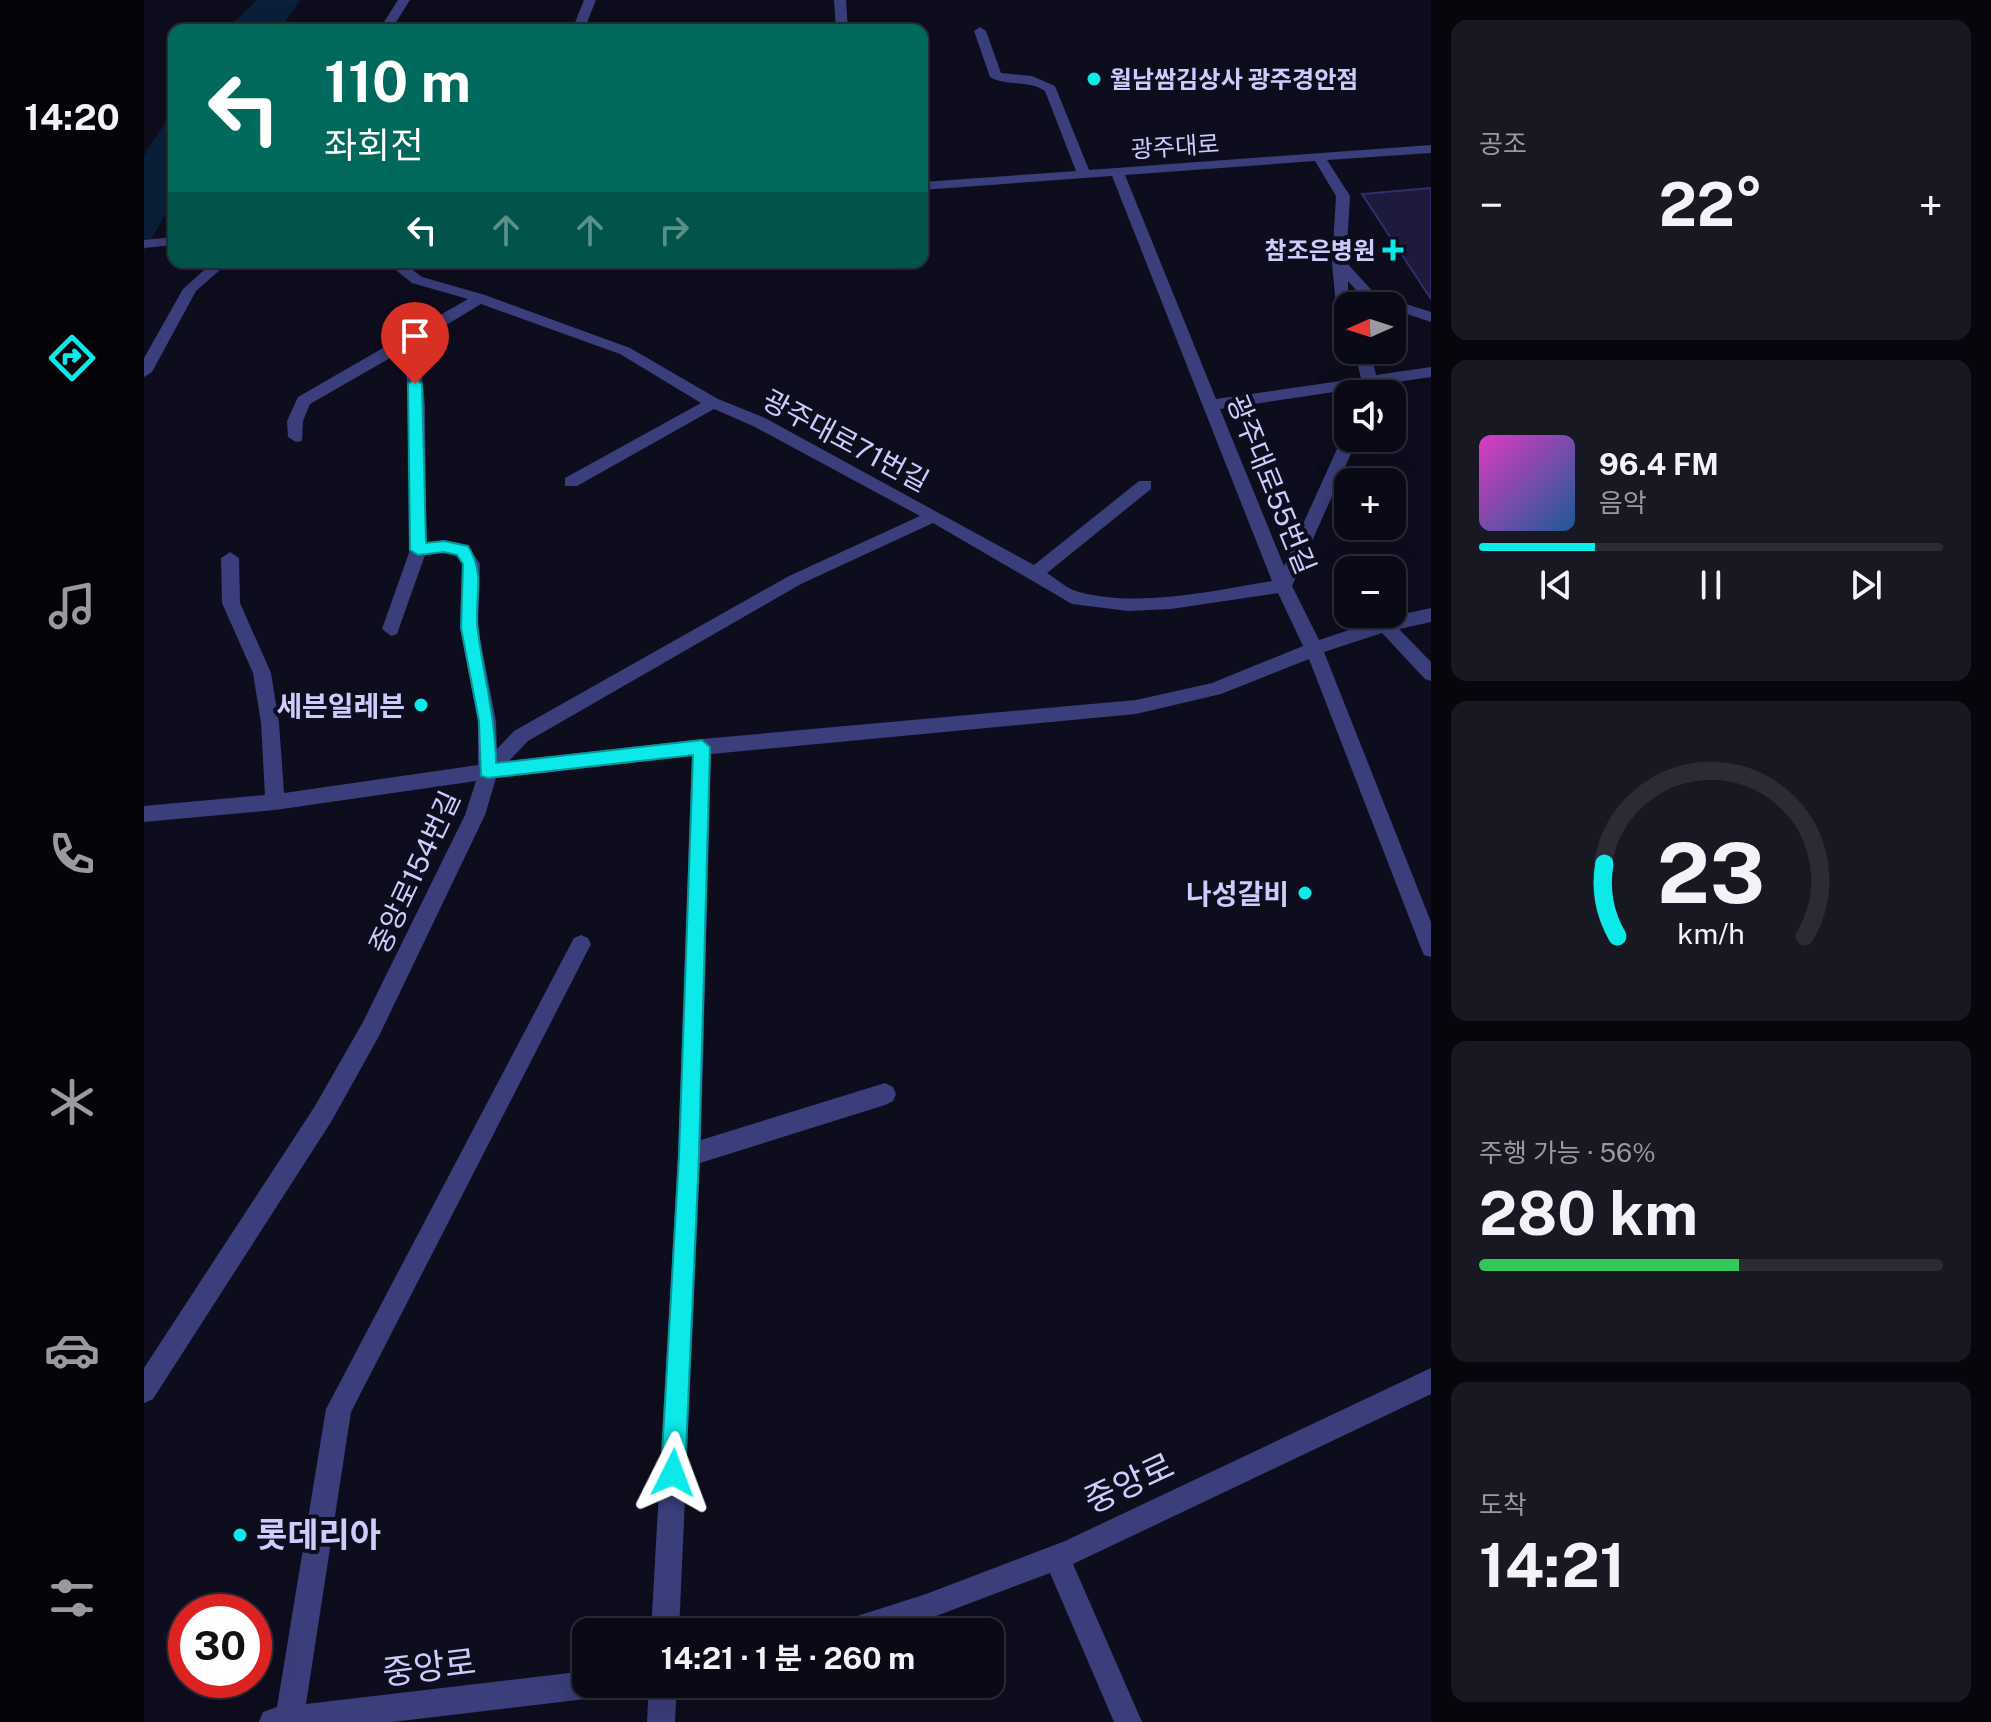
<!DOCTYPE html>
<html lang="ko">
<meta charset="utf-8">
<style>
body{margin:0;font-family:"Public Sans","Noto Sans KR",sans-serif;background:#181823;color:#f1f3f6;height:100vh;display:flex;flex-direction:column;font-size:30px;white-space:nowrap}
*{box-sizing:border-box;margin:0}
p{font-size:26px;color:#999aa1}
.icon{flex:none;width:44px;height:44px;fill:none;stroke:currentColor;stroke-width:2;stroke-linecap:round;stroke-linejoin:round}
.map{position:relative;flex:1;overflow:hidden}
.details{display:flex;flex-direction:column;gap:20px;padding:20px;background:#06060c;width:560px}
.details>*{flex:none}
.hud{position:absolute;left:24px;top:24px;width:760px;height:244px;border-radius:16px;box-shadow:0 8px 32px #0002,0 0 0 2px #2a2b35;background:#00695c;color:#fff;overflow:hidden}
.needle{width:52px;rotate:267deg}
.buttons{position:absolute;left:1190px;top:292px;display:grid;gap:16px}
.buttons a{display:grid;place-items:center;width:72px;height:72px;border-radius:16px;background:#0a0a16;box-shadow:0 8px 32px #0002,0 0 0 2px #2a2b35;font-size:40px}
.speed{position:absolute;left:24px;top:1594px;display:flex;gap:16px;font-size:40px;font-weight:700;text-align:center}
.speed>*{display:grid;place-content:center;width:104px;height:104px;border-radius:50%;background:#0a0a16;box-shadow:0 8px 32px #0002,0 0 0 2px #2a2b35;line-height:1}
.speed .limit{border:12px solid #d22;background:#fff;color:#111}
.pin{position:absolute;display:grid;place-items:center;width:68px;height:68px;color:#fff;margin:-82px -34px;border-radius:50% 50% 50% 0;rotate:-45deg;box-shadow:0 0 8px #0007}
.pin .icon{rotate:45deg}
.me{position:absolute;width:88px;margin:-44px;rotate:3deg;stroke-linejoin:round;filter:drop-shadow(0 0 6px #0008)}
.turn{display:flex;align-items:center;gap:28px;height:168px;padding:0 24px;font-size:36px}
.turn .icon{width:104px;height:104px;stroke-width:2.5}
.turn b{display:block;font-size:56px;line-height:68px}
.lanes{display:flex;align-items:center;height:76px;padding:0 24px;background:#0003;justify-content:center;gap:40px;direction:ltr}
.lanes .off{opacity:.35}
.big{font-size:60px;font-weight:700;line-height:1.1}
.details .card{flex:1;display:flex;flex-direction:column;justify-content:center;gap:12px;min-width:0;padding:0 28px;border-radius:16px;background:#181823}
.details .dial{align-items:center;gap:0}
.dial svg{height:208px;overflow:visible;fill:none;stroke:#2a2b35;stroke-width:7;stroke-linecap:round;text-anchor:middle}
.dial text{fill:#f1f3f6;stroke:none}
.song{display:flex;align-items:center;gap:24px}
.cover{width:96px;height:96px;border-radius:12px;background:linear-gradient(135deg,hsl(310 70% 55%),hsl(210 70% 35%))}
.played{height:8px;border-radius:4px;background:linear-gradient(90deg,#0be9e9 25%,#2a2b35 25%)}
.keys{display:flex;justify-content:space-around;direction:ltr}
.heat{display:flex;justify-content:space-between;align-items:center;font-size:44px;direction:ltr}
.charge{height:12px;border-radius:6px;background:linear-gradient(90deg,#34c759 56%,#2a2b35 0)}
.trip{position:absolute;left:428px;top:1618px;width:432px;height:80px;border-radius:16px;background:#0a0a16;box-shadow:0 8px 32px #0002,0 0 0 2px #2a2b35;font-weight:700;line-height:80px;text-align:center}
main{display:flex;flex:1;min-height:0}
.tab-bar{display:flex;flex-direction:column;width:144px;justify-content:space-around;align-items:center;background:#040409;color:#999aa1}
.tab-bar .icon{width:56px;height:56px}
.tab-bar .active{color:#0be9e9}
.tab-bar b{font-size:36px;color:#f1f3f6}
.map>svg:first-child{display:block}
.water{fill:#0b2038}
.building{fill:#1e1a3e;stroke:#332d68;stroke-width:2}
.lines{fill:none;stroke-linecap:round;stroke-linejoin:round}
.minor{fill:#3a3e7a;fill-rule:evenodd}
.route{fill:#0be9e9;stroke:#079797;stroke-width:2}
.poi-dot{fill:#0be9e9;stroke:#0e0d1e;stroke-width:3}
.labels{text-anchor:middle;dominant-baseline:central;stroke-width:8;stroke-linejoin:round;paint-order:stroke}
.far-poi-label{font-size:24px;font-weight:bold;fill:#cdccfd;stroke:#0e0d1e;text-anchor:start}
.far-street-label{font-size:24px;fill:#cdccfd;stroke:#0e0d1e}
.street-label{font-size:28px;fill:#cdccfd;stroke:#0e0d1e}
.poi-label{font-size:28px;font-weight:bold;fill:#cdccfd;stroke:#0e0d1e;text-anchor:end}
.near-street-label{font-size:34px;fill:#cdccfd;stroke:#0e0d1e}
.near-poi-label{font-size:34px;font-weight:bold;fill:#cdccfd;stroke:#0e0d1e;text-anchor:start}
</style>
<main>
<nav class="tab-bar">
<b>14:20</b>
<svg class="icon active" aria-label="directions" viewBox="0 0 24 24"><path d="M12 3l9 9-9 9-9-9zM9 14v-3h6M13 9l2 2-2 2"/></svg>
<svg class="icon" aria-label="music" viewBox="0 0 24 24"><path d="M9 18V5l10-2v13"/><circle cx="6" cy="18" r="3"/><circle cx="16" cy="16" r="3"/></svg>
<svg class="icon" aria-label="phone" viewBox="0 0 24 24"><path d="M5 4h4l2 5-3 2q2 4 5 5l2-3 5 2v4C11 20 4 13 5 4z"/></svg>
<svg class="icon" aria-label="climate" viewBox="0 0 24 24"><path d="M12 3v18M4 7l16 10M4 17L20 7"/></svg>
<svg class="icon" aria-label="car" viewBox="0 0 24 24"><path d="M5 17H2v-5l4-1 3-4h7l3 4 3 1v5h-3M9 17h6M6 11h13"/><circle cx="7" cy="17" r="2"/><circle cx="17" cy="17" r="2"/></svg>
<svg class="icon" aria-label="filters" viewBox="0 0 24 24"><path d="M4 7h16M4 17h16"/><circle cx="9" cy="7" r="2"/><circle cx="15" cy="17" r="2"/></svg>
</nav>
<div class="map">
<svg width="1287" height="1722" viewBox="0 0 1287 1722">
<rect width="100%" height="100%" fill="#0e0d1e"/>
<g class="water">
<polygon points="113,0 156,0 136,30 82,30"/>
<polygon points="30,109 30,200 0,251 0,155"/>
</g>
<polygon class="building" points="1287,188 1287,299 1218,194"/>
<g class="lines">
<g class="minor">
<polygon points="254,0 266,0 247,30 235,30"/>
<polygon points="440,0 452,0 440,30 428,30"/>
<polygon points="690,0 702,0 704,30 692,30"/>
<path d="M836 27 842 31 857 73 888 76 911 86 945 170 1287 145V153L1183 160 1206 196 1202 262 1231 294 1287 312V322L1248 309V306L1221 300 1204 281V321L1199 319 1192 306 1188 263 1192 196 1171 161 981 175 1072 399 1217 378 1210 350H1226L1232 375 1287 367V377L1233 385 1231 394H1215L1217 388 1076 409 1140 566 1198 438 1204 433V438H1214L1148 586 1175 640 1241 618 1287 608V622L1255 629 1287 662V681L1281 679 1238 633 1180 652 1287 922V957L1280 955 1277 948 1165 659 1077 694 992 714 567 754 557 1140 741 1083 749 1087 752 1094 749 1101 741 1105 556 1163 535 1632H507L534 1155 548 756 352 778 341 815 235 1036 187 1122 9 1399 0 1403V1368L171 1106 219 1022 321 815 332 781 131 810 0 822V806L121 795 117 723 109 673 78 603 77 558 86 552 95 558 96 603 127 673 135 723 140 793 334 765V721L316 628 318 564 312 555 300 552 281 555 253 634 247 636 238 629 266 550 265 405 260 350 166 404 159 421 158 441 152 442 144 437 143 421 154 397 324 299 268 283 242 262H258L278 277 341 295 486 348 574 399 621 418 890 565 995 481H1007V489L903 573C913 579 924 590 935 592 997 608 1066 591 1128 581L968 176 778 190V182L932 171 901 91C884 79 862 87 846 77L830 31ZM337 304 476 354 557 403 421 478V486H433L570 409 609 426 776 516 645 576 370 731 353 749 352 721 334 628 336 564 324 546 300 540 282 543 281 405 274 342ZM789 523 928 604 984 611 1027 609 1134 593 1159 646 1068 683 992 700 558 739 365 761 384 741 657 584Z"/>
<polygon points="30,237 30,245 0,248 0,240"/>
<polygon points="69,262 85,262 52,291 8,372 0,377 0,358 39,289"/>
<polygon points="437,935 444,938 447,944 444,950 207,1412 162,1704 442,1671 442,1684 464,1684 460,1694 450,1698 248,1722 115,1722 119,1712 133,1707 182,1409 430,938"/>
<polygon points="1287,1368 1287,1394 929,1564 998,1722 970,1722 906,1573 750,1632 693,1632 697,1622 707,1618 782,1594 921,1541"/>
<polygon points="505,1684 533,1684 531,1722 503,1722"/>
</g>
</g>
<path class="route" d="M271 379 278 384 282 543 300 541 324 546C343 577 329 599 334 632 340 678 351 715 352 763L558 740 566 747 555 1155 541 1473 538 1481 529 1485 521 1481 517 1473 535 1155 549 755 344 778 337 776 335 721 317 628 319 564 313 555 300 552 274 555 266 550 264 384Z"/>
<g class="poi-dot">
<circle cx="950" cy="79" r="8"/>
<path d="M1245 238h8v8h8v8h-8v8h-8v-8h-8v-8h8z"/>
<circle cx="277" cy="705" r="8"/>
<circle cx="1161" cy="893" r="8"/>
<circle cx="96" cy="1535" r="8"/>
</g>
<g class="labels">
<g class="far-poi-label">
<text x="966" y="79">월남쌈김상사 광주경안점</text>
<text x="1231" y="250" text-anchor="end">참조은병원</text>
</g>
<g class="far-street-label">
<text transform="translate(1031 146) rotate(-4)">광주대로</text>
</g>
<g class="street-label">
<text transform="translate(702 440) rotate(28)">광주대로71번길</text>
<text transform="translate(1128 484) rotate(68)">광주대로55번길</text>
<text transform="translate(270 872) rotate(-65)">중앙로154번길</text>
</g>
<g class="poi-label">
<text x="261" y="705">세븐일레븐</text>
<text x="1145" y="893">나성갈비</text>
</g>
<g class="near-street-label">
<text transform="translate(985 1483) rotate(-25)">중앙로</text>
<text transform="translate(285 1667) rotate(-7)">중앙로</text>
</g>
<g class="near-poi-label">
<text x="112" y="1535">롯데리아</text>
</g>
</g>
</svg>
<div class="buttons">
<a><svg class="needle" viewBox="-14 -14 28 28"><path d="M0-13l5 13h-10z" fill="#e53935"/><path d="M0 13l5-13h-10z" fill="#999aa1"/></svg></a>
<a><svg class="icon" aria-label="sound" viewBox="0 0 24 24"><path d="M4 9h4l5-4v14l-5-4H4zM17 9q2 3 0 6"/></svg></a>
<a>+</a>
<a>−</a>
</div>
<div class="speed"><div class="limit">30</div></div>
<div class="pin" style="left:271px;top:384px;background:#d93025"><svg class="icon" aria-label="arrive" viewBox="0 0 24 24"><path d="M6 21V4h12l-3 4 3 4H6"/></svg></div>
<svg class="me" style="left:529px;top:1473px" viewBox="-20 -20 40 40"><path d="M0-17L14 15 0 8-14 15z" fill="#0be9e9" stroke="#fff" stroke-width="4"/></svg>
<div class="trip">14:21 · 1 분 · 260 m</div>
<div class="hud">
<div class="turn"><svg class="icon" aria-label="left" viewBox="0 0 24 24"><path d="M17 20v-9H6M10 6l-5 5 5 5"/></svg><div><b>110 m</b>좌회전</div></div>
<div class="lanes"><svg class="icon" aria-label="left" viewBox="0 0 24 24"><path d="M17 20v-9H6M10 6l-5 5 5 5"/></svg><svg class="icon off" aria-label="ahead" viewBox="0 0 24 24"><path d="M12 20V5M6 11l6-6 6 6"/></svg><svg class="icon off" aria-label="ahead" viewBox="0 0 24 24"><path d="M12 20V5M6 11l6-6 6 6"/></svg><svg class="icon off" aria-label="right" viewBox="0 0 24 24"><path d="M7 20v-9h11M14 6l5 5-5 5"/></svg></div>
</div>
</div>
<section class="details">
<div class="card"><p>공조</p>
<div class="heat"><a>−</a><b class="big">22°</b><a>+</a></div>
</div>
<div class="card">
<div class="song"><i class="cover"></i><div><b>96.4 FM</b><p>음악</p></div></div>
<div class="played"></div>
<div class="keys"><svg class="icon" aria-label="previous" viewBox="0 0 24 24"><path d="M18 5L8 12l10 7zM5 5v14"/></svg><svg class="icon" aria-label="pause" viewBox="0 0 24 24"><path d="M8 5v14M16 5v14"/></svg><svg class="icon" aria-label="next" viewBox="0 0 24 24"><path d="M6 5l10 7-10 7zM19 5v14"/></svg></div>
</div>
<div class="card dial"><svg viewBox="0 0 100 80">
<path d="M14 69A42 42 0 1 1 86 69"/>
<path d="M14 69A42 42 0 0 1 9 41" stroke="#0be9e9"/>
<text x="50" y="56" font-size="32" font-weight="700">23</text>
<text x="50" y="72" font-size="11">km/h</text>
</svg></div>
<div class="card"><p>주행 가능 · 56%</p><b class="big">280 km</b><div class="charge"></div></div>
<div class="card"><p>도착</p><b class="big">14:21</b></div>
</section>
</main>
